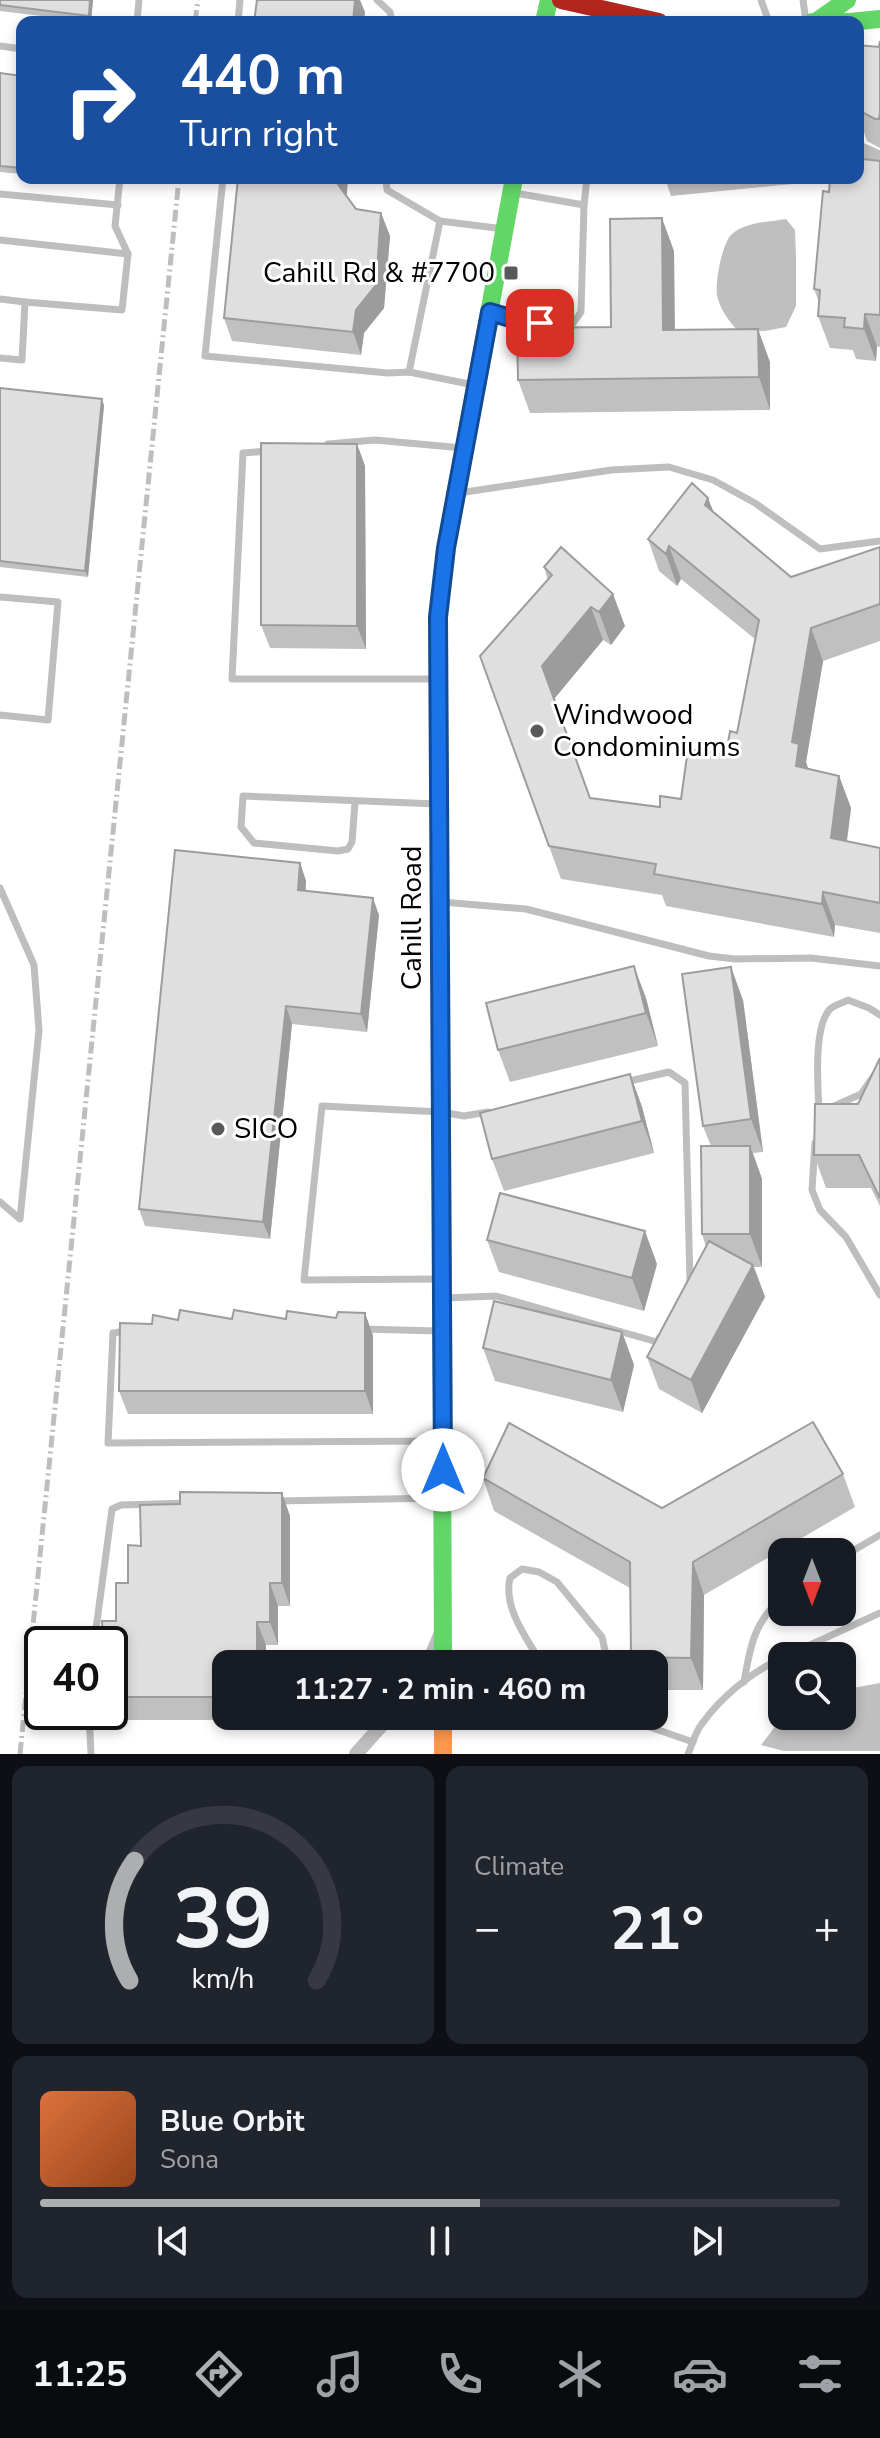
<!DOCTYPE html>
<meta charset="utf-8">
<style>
body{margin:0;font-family:"Nunito Sans",sans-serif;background:#20242c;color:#f1f3f6;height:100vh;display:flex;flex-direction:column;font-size:30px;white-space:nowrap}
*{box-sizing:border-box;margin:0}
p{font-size:26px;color:#9ea1a6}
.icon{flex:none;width:44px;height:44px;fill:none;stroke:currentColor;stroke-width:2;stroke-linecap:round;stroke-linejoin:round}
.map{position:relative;height:1754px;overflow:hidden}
.details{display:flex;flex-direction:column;gap:12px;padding:12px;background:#0d0f14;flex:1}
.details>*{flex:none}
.top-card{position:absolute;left:16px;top:16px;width:848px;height:168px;border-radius:16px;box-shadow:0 4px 12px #0003;background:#1a4fa0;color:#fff;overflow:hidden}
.needle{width:52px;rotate:180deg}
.controls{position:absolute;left:768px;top:1538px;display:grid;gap:16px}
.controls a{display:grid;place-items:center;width:88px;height:88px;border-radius:16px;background:#171b24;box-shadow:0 4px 12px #0003;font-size:40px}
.speed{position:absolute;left:24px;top:1626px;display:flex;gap:16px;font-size:40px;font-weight:700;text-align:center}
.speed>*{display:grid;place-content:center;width:104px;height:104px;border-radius:50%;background:#171b24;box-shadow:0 4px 12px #0003;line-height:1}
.speed .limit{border:4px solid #111;border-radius:12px;background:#fff;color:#111}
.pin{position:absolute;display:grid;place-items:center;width:68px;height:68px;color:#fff;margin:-34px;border-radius:16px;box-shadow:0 4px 12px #0006}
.me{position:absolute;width:88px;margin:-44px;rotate:0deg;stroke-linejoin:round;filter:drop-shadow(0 0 6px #0008)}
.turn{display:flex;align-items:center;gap:28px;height:168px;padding:0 32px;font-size:36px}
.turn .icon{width:104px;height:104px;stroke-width:2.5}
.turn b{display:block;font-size:56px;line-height:68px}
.big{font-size:60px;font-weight:700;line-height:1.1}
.details .card{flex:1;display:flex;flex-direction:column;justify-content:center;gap:12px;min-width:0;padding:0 28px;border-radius:16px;background:#20242c}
.details .dial{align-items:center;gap:0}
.dial svg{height:208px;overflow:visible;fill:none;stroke:#363941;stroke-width:7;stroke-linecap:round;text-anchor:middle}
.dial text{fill:#f1f3f6;stroke:none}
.song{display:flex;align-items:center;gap:24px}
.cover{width:96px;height:96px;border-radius:12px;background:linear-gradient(135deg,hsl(20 70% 55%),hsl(20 70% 35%))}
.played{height:8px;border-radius:4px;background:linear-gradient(90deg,#adaeaf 55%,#363941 55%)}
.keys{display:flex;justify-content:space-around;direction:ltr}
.heat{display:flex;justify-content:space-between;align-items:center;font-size:44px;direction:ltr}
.details .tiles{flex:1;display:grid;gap:12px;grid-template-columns:1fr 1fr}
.card:last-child{grid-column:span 2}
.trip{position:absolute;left:212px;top:1650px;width:456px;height:80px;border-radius:16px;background:#171b24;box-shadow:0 4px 12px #0003;font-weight:700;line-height:80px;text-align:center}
.tab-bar{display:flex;height:128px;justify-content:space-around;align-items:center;background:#090b0e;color:#9ea1a6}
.tab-bar .icon{width:56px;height:56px}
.tab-bar .current{color:#adaeaf}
.tab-bar b{font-size:36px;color:#f1f3f6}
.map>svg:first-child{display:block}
.water{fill:#bfbfbf}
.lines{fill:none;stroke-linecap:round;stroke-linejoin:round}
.lane{stroke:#bebebe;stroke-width:7}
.street{stroke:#bebebe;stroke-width:14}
.fast{stroke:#63d668;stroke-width:18}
.slow{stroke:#ff974d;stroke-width:18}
.jam{stroke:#b3261e;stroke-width:18}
.rail{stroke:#bebebe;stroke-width:5;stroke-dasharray:12 4 2 4;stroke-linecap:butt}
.wall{fill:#c0c0c0}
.shaded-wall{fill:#9c9c9c}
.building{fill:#dfdfdf;stroke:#9c9c9c;stroke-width:2}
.route-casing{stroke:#114b97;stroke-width:20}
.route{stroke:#1a73e8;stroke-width:14}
.poi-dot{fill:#595959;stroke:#fff;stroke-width:3}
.labels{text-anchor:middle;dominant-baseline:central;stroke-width:6;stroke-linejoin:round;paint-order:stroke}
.poi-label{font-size:28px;fill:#000;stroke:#fff;text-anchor:start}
.street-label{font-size:28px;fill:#000;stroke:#fff}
</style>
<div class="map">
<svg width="880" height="1754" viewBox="0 0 880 1754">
<rect width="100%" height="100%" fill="#fff"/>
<g class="water">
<path d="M786 219 795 230 796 257V306L786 327 765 331 739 332C730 323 719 308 717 295 715 282 722 243 732 234 745 222 769 222 786 219Z"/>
<polygon points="880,1683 880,1751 784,1751 761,1745 783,1716 842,1716 842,1690"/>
</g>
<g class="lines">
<g class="lane">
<polyline points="377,0 390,12 392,22"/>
<polyline points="761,0 769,22"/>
<polyline points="803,0 806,22"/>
<polyline points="137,22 139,0"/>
<polyline points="238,22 240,0"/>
<polyline points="0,46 22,49"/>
<polyline points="223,178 205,356 388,373 409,372 474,385"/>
<polyline points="386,178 387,190 440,221 504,229"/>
<polyline points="515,193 584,205"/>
<polyline points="0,194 118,205"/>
<polyline points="0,240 128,254"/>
<polyline points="0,299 25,302 22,360 0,358"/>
<polyline points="25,302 122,310 128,254 115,226 120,178"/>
<polyline points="491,312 510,318 570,327 581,312 584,205 587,178"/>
<polyline points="409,372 440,221"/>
<polyline points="328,444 375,440 463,448"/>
<polyline points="268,451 243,453 232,679 437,679"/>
<polyline points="459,493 611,470 669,467 713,480 755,503 820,549 880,541"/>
<polyline points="0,597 58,602 48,720 0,715"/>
<polyline points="355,802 352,842 348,849 338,851 254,843 241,827 243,796 437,804"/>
<polyline points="0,888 34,965 39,1030 20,1219 0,1202"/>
<polyline points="442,902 526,909 709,956 735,959 811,958 880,966"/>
<polyline points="625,1082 669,1072 685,1083 690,1282"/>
<polyline points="832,1107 861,1094 880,1067"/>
<path d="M819 1111C818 1087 813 1027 830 1009 834 1005 843 1003 848 1000L869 1008 880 1015"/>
<polyline points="815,1143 812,1190 820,1210 846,1237 880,1295"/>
<polyline points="438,1279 304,1280 322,1106 441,1112 464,1116 488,1112"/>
<polyline points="444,1298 496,1296 657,1342 659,1338"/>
<polyline points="362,1329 438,1331"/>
<polyline points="126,1331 113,1333 108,1443 440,1441"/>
<polyline points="277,1501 441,1498"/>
<polyline points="842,1557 880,1535"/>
<polyline points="94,1644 112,1509 121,1505 189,1503"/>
<polyline points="786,1656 880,1613"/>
<path d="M542 1664C527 1639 503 1608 510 1578L522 1569 539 1572 557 1582 602 1637 608 1664"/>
<path d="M744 1682C750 1647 754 1622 782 1598"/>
<polyline points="89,1712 91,1754"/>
<polyline points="627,1716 638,1723 693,1742"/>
<path d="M688 1754C692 1745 695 1733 701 1725 720 1698 751 1672 782 1658"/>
</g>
<g class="street">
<polyline points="858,148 880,158"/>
<polyline points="428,1664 440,1635"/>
<polyline points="356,1754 390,1716"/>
</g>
<g class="fast">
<polyline points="817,21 847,0"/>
<polyline points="544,22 549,0"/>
<polyline points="812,22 847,22"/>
<polyline points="850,22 880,19"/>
<polyline points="447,541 514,178"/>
<polyline points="441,1176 443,1664"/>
</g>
<g class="slow">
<polyline points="439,724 441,1176"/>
<polyline points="443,1716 443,1754"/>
</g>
<g class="jam">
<polyline points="561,0 659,22"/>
<polyline points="439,724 438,617 447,541"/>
</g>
<g class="rail">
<polyline points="195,22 198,0"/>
<polyline points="20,1754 179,178"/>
</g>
</g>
<g class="wall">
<polygon points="0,0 93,0 91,22 0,11"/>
<polygon points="880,41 880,148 867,141 861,124 858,124 858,45 879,47"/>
<polygon points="0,73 22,76 22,174 0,172"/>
<polygon points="880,161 880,347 877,346 876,361 856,359 853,350 830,348 818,316 819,302 814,289 829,192 862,168"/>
<polygon points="58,178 110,178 110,184"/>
<polygon points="665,178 823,178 823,181 671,196"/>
<polygon points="346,196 356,209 381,213 390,236 384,308 364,333 361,355 232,341 224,318"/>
<polygon points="674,251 675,330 770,362 770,410 530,413 518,380 611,327"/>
<polygon points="0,388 104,405 88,577 0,567"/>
<polygon points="357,444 365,466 366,649 270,648 261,625"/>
<polygon points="708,498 714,513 791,577 880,547 880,641 823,661 806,762 808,769 839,776 851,808 847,841 880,848 880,933 835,925 834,937 666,906 662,895 561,879 480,656 548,580 544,567 625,626 611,645 603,640 554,699 590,798 660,807 681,799 726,755 737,733 755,639 681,579 677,586 659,571 648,539"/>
<polygon points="300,863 306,881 306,891 379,915 367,1032 292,1024 270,1239 145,1226 139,1209"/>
<polygon points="646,998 658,1046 510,1082 498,1050"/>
<polygon points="743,1000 763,1152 753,1153 762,1179 762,1267 754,1267 765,1297 702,1413 659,1389 647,1357 706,1247 702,1234 711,1146 703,1126"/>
<polygon points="880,1058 880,1206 871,1188 826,1188 814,1155 858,1104"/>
<polygon points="630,1074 642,1107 654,1153 504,1191 492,1159"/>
<polygon points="487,1240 657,1264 644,1311 499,1272"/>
<polygon points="365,1313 373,1336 373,1414 128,1414 119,1391 152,1324 232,1319 336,1318"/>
<polygon points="622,1332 634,1365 623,1412 495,1381 483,1348"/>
<polygon points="843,1474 855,1507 704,1595 703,1690 654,1690 654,1664 633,1664 631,1657 630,1588 494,1511 483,1478 662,1508"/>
<polygon points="282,1493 290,1516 290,1606 278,1606 278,1645 266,1645 266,1664 226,1664 226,1716 252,1716 252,1720 98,1720 95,1712 110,1712 110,1644 116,1621 141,1546 180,1504"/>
</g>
<g class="shaded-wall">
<polygon points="90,0 93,0 91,22 89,16"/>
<polygon points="355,0 360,0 365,12 364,22 353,22"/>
<polygon points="338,178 348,178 346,206 337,183"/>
<polygon points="381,213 390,236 384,308 364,333 361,355 353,332 356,310"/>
<polygon points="662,218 674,251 675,363 663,330"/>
<polygon points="865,314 877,346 876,361 864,329"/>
<polygon points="758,329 770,362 770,410 759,377"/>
<polygon points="102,399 104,405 88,577 85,571"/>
<polygon points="357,444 365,466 366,649 357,626"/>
<polygon points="708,498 720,530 705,505"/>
<polygon points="669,546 681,579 677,586 666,554"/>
<polygon points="613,594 625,626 611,645 599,612"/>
<polygon points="591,607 603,640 554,699 542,666"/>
<polygon points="811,628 823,661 806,762 811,777 796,766 792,742"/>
<polygon points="839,776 851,808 843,870 831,838"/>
<polygon points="300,863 306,881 304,907 298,890"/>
<polygon points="823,892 835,925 834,937 822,904"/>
<polygon points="373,898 379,915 367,1032 361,1014"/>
<polygon points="634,966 646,998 658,1046 646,1013"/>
<polygon points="731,967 743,1000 763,1152 751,1119"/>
<polygon points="286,1006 292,1024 270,1239 263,1222"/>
<polygon points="630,1074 642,1107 654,1153 642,1121"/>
<polygon points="750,1146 762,1179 762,1267 750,1234"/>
<polygon points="645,1231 657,1264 644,1311 632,1278"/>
<polygon points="753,1265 765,1297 702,1413 691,1380"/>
<polygon points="365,1313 373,1336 373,1414 365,1391"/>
<polygon points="622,1332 634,1365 623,1412 611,1380"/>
<polygon points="282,1493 290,1516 290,1606 282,1583"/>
<polygon points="693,1562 704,1595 703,1690 691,1658"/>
<polygon points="270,1583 278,1606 278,1645 270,1622"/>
<polygon points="257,1622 266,1645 266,1664 259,1664 257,1659"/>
</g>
<g class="building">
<polygon points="0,0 90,0 89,16 0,5"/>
<polygon points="257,0 355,0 353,22 254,22"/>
<polygon points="880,41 880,113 879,119 875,119 858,110 858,45 879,47"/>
<polygon points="0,73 22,76 22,168 0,166"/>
<polygon points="863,159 880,161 880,315 865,314 864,329 844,327 845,318 818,316 820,290 814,289 823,191 829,192 830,178 858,178 858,168 862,168"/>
<polygon points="238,178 338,178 337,183 356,209 381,213 376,285 356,310 353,332 224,318"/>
<polygon points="662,218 663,330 758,329 759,377 518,380 517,328 611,327 610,219"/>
<polygon points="0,388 102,399 85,571 0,561"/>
<polygon points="261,443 357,444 357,626 261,625"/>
<polygon points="692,483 708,498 705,505 791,577 880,547 880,604 811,628 792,742 799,744 796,766 839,776 831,838 880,848 880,903 823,892 822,904 654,874 656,864 549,846 480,656 552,575 544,567 561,547 613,594 599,612 591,607 542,666 590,798 660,807 660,796 681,799 688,749 726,755 730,731 737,733 759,620 669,546 666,554 648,539"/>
<polygon points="175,850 300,863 298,890 373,898 361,1014 286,1006 263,1222 139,1209"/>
<polygon points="634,966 646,1013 498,1050 486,1003"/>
<polygon points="731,967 751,1119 703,1126 682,974"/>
<polygon points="880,1058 880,1198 859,1155 814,1155 815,1104 858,1104"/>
<polygon points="630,1074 642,1121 492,1159 480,1113"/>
<polygon points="701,1146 750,1146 750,1234 702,1234"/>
<polygon points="500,1193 645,1231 632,1278 487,1240"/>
<polygon points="709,1241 753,1265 691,1380 647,1357"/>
<polygon points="494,1301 622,1332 611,1380 483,1348"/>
<polygon points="180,1310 232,1319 234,1310 286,1319 287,1311 336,1318 338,1312 365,1313 365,1391 119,1391 120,1323 152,1324 153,1315 178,1320"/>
<polygon points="813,1422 843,1474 693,1562 691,1658 631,1657 630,1562 483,1478 509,1423 662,1508"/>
<polygon points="180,1492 282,1493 282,1583 270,1583 270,1622 257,1622 257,1659 244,1659 244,1664 226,1664 226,1697 110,1697 110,1644 103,1644 102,1621 116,1621 116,1583 128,1583 128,1545 141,1546 140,1505 180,1504"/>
</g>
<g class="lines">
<g class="route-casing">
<polyline id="route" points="443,1470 438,617 446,548 490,312 510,318 540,323"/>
</g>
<use href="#route" class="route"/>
</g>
<g class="poi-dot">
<rect x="503" y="265" width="16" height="16" rx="4"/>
<circle cx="537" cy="731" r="8"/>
<circle cx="218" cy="1129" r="8"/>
</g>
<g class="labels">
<g class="poi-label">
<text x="495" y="273" text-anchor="end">Cahill Rd &amp; #7700</text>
<text x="553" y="715">Windwood<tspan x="553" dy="32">Condominiums</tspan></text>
<text x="234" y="1129">SICO</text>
</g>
<g class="street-label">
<text transform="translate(412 918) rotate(-90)">Cahill Road</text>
</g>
</g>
</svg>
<div class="controls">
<a><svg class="needle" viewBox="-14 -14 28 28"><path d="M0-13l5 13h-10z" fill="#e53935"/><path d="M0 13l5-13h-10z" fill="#9ea1a6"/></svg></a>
<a><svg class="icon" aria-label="search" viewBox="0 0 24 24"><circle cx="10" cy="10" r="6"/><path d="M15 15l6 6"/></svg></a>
</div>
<div class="speed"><div class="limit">40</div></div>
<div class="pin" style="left:540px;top:323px;background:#d93025"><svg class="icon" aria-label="arrive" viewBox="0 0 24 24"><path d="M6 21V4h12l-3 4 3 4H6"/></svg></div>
<svg class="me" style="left:443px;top:1470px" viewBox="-20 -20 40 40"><circle r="19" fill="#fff"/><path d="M0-13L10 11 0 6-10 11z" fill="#1a73e8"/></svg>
<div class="trip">11:27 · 2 min · 460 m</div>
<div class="top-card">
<div class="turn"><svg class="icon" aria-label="right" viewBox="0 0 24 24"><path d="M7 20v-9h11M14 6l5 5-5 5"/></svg><div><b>440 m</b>Turn right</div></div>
</div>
</div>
<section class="details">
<div class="tiles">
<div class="card dial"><svg viewBox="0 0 100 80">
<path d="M14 69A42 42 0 1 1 86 69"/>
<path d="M14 69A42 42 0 0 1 16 23" stroke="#adaeaf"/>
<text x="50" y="56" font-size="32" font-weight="700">39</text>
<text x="50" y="72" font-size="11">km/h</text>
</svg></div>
<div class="card"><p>Climate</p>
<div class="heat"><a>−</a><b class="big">21°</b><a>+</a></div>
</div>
<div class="card">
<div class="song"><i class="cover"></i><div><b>Blue Orbit</b><p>Sona</p></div></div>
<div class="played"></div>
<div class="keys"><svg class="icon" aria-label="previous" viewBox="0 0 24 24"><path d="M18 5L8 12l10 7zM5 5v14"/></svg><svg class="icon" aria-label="pause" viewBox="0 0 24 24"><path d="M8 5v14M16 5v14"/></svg><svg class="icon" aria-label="next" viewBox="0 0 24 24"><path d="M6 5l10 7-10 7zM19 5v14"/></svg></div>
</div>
</div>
</section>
<nav class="tab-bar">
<b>11:25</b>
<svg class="icon current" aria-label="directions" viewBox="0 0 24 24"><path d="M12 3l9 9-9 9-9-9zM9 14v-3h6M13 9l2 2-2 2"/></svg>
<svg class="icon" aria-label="music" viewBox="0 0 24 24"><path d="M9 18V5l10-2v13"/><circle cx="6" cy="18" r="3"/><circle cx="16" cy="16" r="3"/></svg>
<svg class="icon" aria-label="phone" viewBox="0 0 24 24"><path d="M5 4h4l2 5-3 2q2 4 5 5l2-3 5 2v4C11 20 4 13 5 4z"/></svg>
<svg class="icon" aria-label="climate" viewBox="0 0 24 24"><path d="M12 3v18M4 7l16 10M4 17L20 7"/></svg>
<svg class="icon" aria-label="car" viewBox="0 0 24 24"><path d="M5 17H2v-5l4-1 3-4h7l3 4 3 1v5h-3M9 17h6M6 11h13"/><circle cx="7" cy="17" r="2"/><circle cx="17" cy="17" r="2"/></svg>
<svg class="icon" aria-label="filters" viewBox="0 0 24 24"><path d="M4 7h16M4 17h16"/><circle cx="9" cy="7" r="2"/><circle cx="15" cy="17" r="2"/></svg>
</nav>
